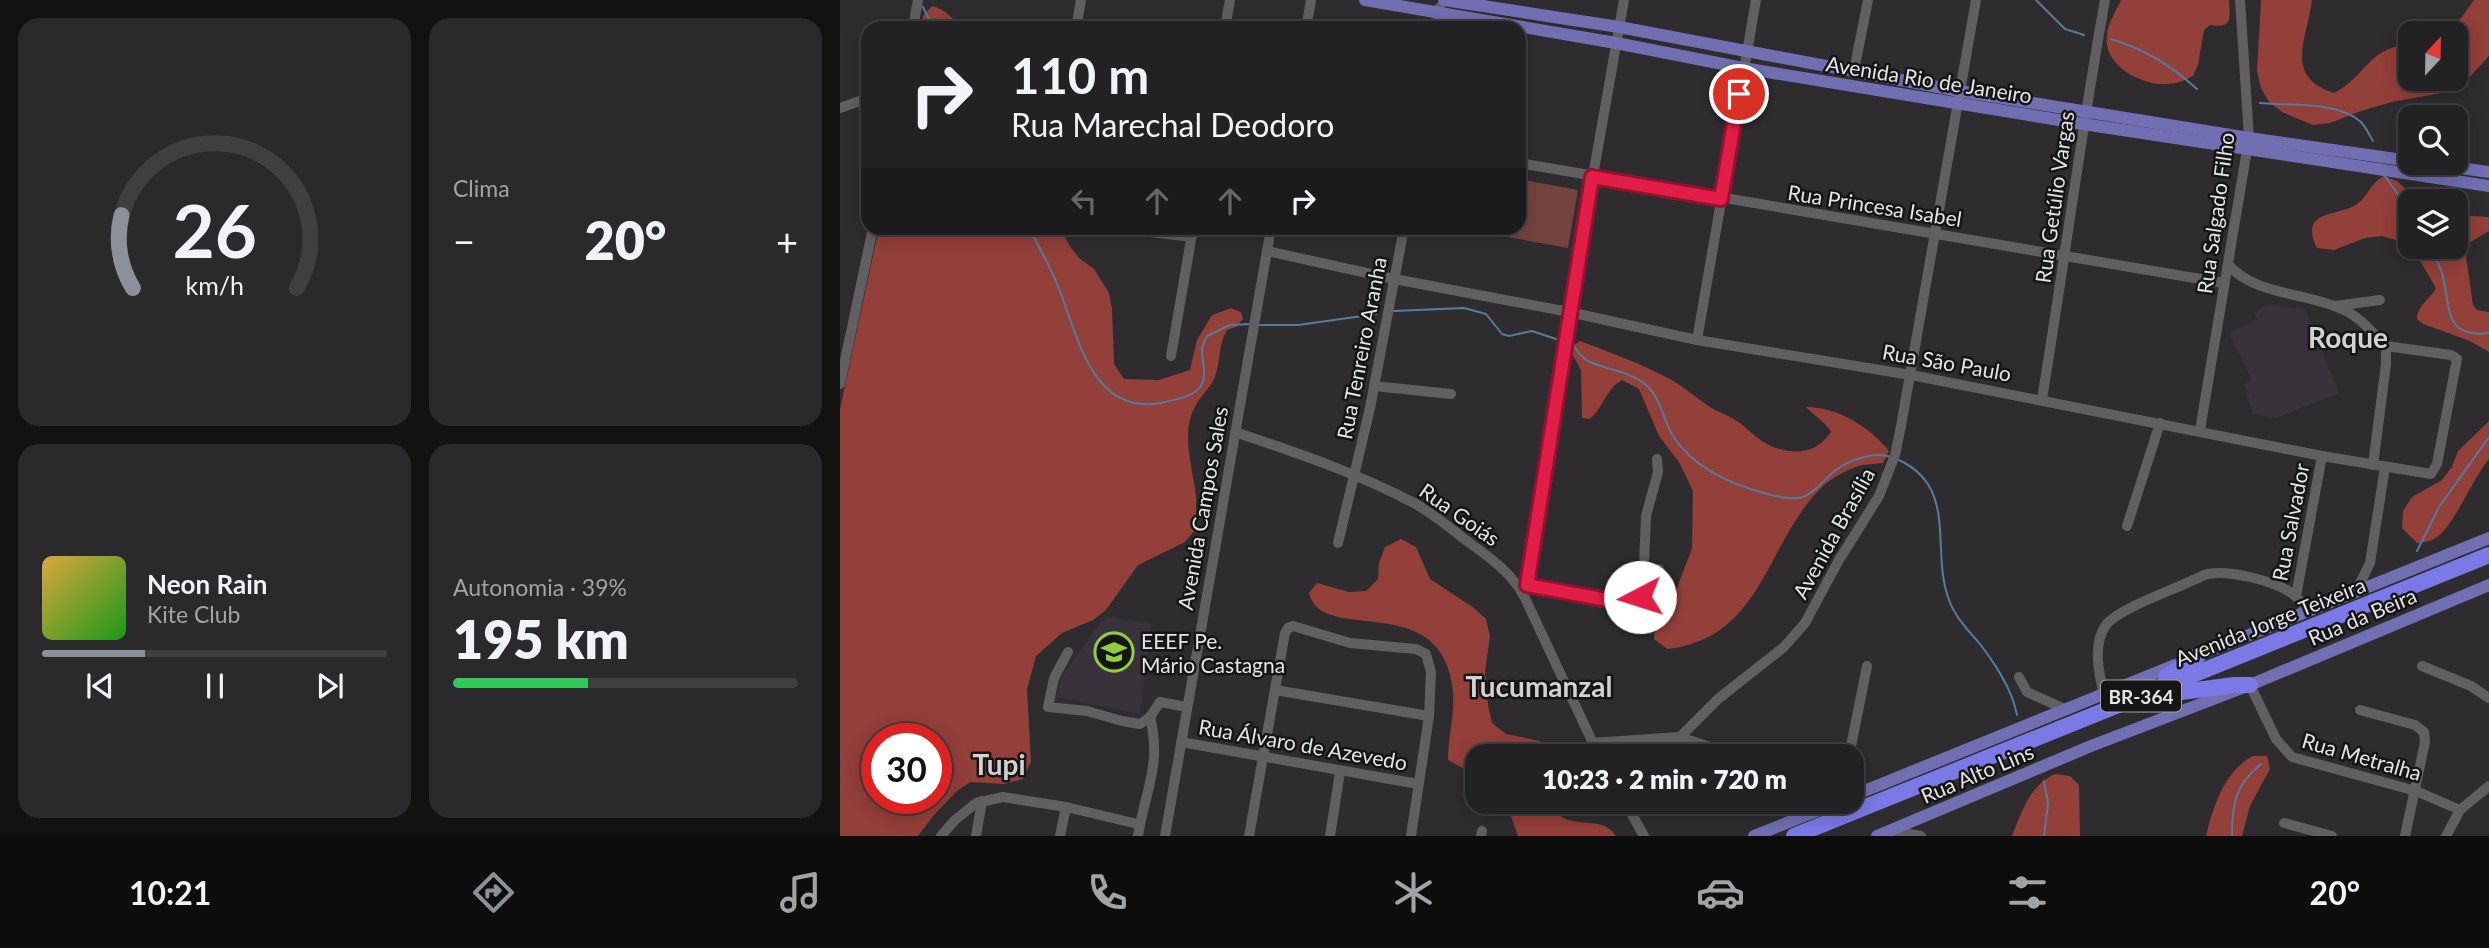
<!DOCTYPE html>
<html lang="pt">
<meta charset="utf-8">
<style>
body{margin:0;font-family:Lato,sans-serif;background:#2a292b;color:#f1f3f6;height:100vh;display:flex;flex-direction:column;font-size:26px;white-space:nowrap}
*{box-sizing:border-box;margin:0}
p{font-size:23px;color:#a2a3a6}
.icon{flex:none;width:38px;height:38px;fill:none;stroke:currentColor;stroke-width:2;stroke-linecap:round;stroke-linejoin:round}
.map{position:relative;flex:1;overflow:hidden}
.side{display:flex;flex-direction:column;gap:18px;padding:18px;background:#131213;width:840px}
.side>*{flex:none}
.guide{position:absolute;left:21px;top:21px;width:665px;height:214px;border-radius:21px;box-shadow:0 4px 18px #0003,0 0 0 2px #3f3e41;background:#222123;color:#f1f3f6;overflow:hidden}
.needle{width:46px;rotate:22deg}
.buttons{position:absolute;left:1558px;top:21px;display:grid;gap:14px}
.buttons a{display:grid;place-items:center;width:70px;height:70px;border-radius:14px;background:#222123;box-shadow:0 4px 18px #0003,0 0 0 2px #3f3e41;font-size:35px}
.speed{position:absolute;left:21px;top:723px;display:flex;gap:14px;font-size:35px;font-weight:700;text-align:center}
.speed>*{display:grid;place-content:center;width:91px;height:91px;border-radius:50%;background:#222123;box-shadow:0 4px 18px #0003,0 0 0 2px #3f3e41;line-height:1}
.speed .limit{border:10px solid #d22;background:#fff;color:#111}
.pin{position:absolute;display:grid;place-items:center;width:60px;height:60px;color:#fff;margin:-30px;border:4px solid #fff;border-radius:50%;box-shadow:0 2px 7px #0007}
.me{position:absolute;width:77px;margin:-38px;rotate:265deg;stroke-linejoin:round;filter:drop-shadow(0 0 5px #0008)}
.turn{display:flex;align-items:center;gap:24px;height:147px;padding:0 35px;font-size:32px}
.turn .icon{width:91px;height:91px;stroke-width:2.5}
.turn b{display:block;font-size:49px;line-height:60px}
.lanes{display:flex;align-items:center;height:66px;padding:0 35px;background:#0003;justify-content:center;gap:35px;direction:ltr}
.lanes .off{opacity:.35}
.big{font-size:52px;font-weight:800;line-height:1.1}
.side .card{flex:1;display:flex;flex-direction:column;justify-content:center;gap:10px;min-width:0;padding:0 24px;border-radius:21px;background:#2a292b}
.side .dial{align-items:center;gap:0}
.dial svg{height:182px;overflow:visible;fill:none;stroke:#3f3e41;stroke-width:7;stroke-linecap:round;text-anchor:middle}
.dial text{fill:#f1f3f6;stroke:none}
.song{display:flex;align-items:center;gap:21px}
.cover{width:84px;height:84px;border-radius:10px;background:linear-gradient(135deg,hsl(40 70% 55%),hsl(120 70% 35%))}
.played{height:7px;border-radius:4px;background:linear-gradient(90deg,#8c9099 30%,#3f3e41 30%)}
.keys{display:flex;justify-content:space-around;direction:ltr}
.heat{display:flex;justify-content:space-between;align-items:center;font-size:38px;direction:ltr}
.charge{height:10px;border-radius:5px;background:linear-gradient(90deg,#34c759 39%,#3f3e41 0)}
.side .tiles{flex:1;display:grid;gap:18px;grid-template-columns:repeat(2,1fr)}
.trip{position:absolute;left:625px;top:744px;width:399px;height:70px;border-radius:21px;background:#222123;box-shadow:0 4px 18px #0003,0 0 0 2px #3f3e41;font-weight:800;line-height:70px;text-align:center}
.dock{display:flex;height:112px;justify-content:space-around;align-items:center;background:#0e0d0e;color:#a2a3a6}
.dock .icon{width:49px;height:49px}
.dock .current{color:#8c9099}
.dock b{font-size:32px;color:#f1f3f6}
main{display:flex;flex:1;min-height:0}
.map>svg:first-child{display:block}
.built{fill:#38323a}
.green{fill:#74433e}
.forest{fill:#933f3a;fill-rule:evenodd}
.lines{fill:none;stroke-linecap:round;stroke-linejoin:round}
.stream{stroke:#577b9b;stroke-width:2}
.minor{stroke:#615f62;stroke-width:10}
.major{stroke:#716fb1;stroke-width:12}
.highway{stroke:#7b79e5;stroke-width:16}
.route-casing{stroke:#92132f;stroke-width:18}
.route{stroke:#e11d48;stroke-width:12}
.labels{text-anchor:middle;dominant-baseline:central;stroke-width:5;stroke-linejoin:round;paint-order:stroke}
.shield{fill:#151516;stroke:#a6a5a7;stroke-width:2}
.shield-label{font-size:19px;font-weight:bold;fill:#e4e3e5}
.street-label{font-size:21px;fill:#e4e3e5;stroke:#151516}
.poi-label{font-size:21px;fill:#e4e3e5;stroke:#151516;text-anchor:start}
.district-label{font-size:28px;font-weight:bold;fill:#d4d1d5;stroke:#151516}
</style>
<main>
<section class="side">
<div class="tiles">
<div class="card dial"><svg viewBox="0 0 100 80">
<path d="M14 69A42 42 0 1 1 86 69"/>
<path d="M14 69A42 42 0 0 1 9 37" stroke="#8c9099"/>
<text x="50" y="56" font-size="32" font-weight="700">26</text>
<text x="50" y="72" font-size="11">km/h</text>
</svg></div>
<div class="card"><p>Clima</p>
<div class="heat"><a>−</a><b class="big">20°</b><a>+</a></div>
</div>
<div class="card">
<div class="song"><i class="cover"></i><div><b>Neon Rain</b><p>Kite Club</p></div></div>
<div class="played"></div>
<div class="keys"><svg class="icon" aria-label="previous" viewBox="0 0 24 24"><path d="M18 5L8 12l10 7zM5 5v14"/></svg><svg class="icon" aria-label="pause" viewBox="0 0 24 24"><path d="M8 5v14M16 5v14"/></svg><svg class="icon" aria-label="next" viewBox="0 0 24 24"><path d="M6 5l10 7-10 7zM19 5v14"/></svg></div>
</div>
<div class="card"><p>Autonomia · 39%</p><b class="big">195 km</b><div class="charge"></div></div>
</div>
</section>
<div class="map">
<svg width="1649" height="836" viewBox="0 0 1649 836">
<rect width="100%" height="100%" fill="#2e2c2f"/>
<g class="built">
<polygon points="1427,305 1465,309 1499,393 1436,418 1413,414 1404,384 1412,381 1389,333 1417,320 1414,312"/>
<polygon points="265,616 312,624 300,714 217,697 220,679"/>
</g>
<polygon class="green" points="679,179 738,190 728,248 629,230 630,228 679,228"/>
<g class="forest">
<path d="M1281 0H1389C1390 18 1393 29 1370 25L1364 30 1358 65 1353 76C1345 80 1337 84 1327 84 1302 86 1262 65 1267 35 1268 23 1276 11 1281 0Z"/>
<path d="M1421 0H1472C1468 38 1442 76 1494 93 1527 76 1527 48 1570 44V79H1615V33H1604L1622 17 1634 0H1649V56L1626 81 1612 91 1552 102 1521 111 1490 123 1473 125 1442 112 1429 102 1421 88 1417 71Z"/>
<path d="M92 6C105 9 113 18 120 28H81L83 16Z"/>
<path d="M1544 176 1557 181 1579 201H1570V244L1542 236 1525 238 1494 250 1477 248C1458 208 1500 217 1517 204 1528 197 1530 183 1544 176Z"/>
<path d="M1615 215 1649 217V231L1629 243 1626 256 1633 305 1637 310 1649 312V352L1630 341 1583 324 1577 319C1577 305 1591 299 1596 288L1572 247H1615Z"/>
<path d="M39 228H221L229 245 239 258 254 269 269 293 272 309 274 364 284 379 319 380 350 370 357 340 372 315 391 308 401 312 403 319 396 327 387 330C378 345 381 360 375 377 370 389 359 397 354 409 341 434 353 469 356 496 356 507 356 518 356 529L345 542 298 565 266 610 253 620 222 633 196 656 187 689 191 762 183 779 164 784 130 782 117 791 94 815 78 836H0V409ZM37 738H96V798H37Z"/>
<path d="M740 341C770 352 801 364 830 379 844 387 857 398 870 407 876 411 883 413 890 417 911 428 918 445 944 450 964 455 980 448 991 432 985 421 974 416 966 407 998 407 1030 427 1049 451L1043 463C1036 464 1029 464 1022 465 1007 469 990 479 980 489 925 545 922 639 827 649L814 639 815 623 835 594 852 548 853 491 839 462 819 436 799 389 782 380C766 389 763 408 750 419L742 418 741 370 732 354 731 347Z"/>
<path d="M1649 421V459C1632 479 1613 529 1594 539 1590 542 1582 542 1577 543L1562 528 1563 511 1572 497 1602 480 1612 467 1618 451Z"/>
<path d="M561 539 576 547 590 579 634 608 646 619 650 636 645 671 648 705 652 723 666 734 700 741 704 756H637V776L608 760C608 737 615 713 613 691 602 586 482 647 469 593L477 583 509 592 526 591 538 579 539 563 545 547Z"/>
<path d="M1413 756H1427L1430 769 1410 806 1402 836H1366C1373 807 1385 770 1413 756Z"/>
<path d="M1215 774 1230 776 1239 785 1240 836H1172C1182 811 1190 785 1215 774Z"/>
<path d="M666 802H710C724 836 761 811 776 836H678Z"/>
</g>
<g class="lines">
<g class="stream">
<polyline points="1196,0 1225,29 1244,35"/>
<polyline points="83,7 93,28"/>
<path d="M1271 39C1307 50 1330 65 1357 89"/>
<path d="M1420 103C1449 106 1498 101 1521 122 1526 127 1529 135 1533 141"/>
<polyline points="1544,175 1570,211"/>
<path d="M189 228C199 247 210 266 218 286 238 336 252 419 325 402 336 399 353 397 360 387 368 376 362 363 362 351 362 345 365 341 367 336L390 325 411 324"/>
<path d="M1590 247C1594 255 1599 264 1602 273 1611 305 1602 339 1649 333"/>
<polyline points="554,311 624,308 646,314 662,334 669,336 692,331 716,339"/>
<polyline points="420,325 458,325 537,314"/>
<path d="M730 342C736 348 741 358 748 361 767 370 790 371 806 385 821 398 823 420 833 436 854 469 895 486 931 495 941 497 952 500 963 497 975 493 985 478 996 470 1010 460 1033 451 1051 457"/>
<path d="M1059 460C1119 488 1090 550 1109 600 1115 617 1128 630 1140 644 1156 665 1172 689 1177 715"/>
<polyline points="1577,551 1599,507 1649,437"/>
<polyline points="1204,836 1208,803 1204,781"/>
<path d="M1392 836C1392 804 1395 785 1421 764"/>
</g>
<g class="minor">
<polyline points="73,28 78,0"/>
<polyline points="236,28 241,0"/>
<polyline points="385,28 390,0"/>
<polyline points="466,28 471,0"/>
<polyline points="596,28 600,7"/>
<polyline points="1014,71 1028,0"/>
<polyline points="0,108 28,98"/>
<polyline points="679,163 1384,283"/>
<polyline points="277,228 352,237"/>
<polyline points="427,251 554,279 729,312 857,340 1071,375 1482,456 1591,474 1597,464 1617,359 1611,355 1546,346"/>
<path d="M1388 264C1414 296 1468 292 1504 310 1521 318 1533 333 1546 346"/>
<polyline points="1495,306 1540,300"/>
<polyline points="857,340 916,0"/>
<polyline points="331,356 353,228"/>
<polyline points="0,384 33,228"/>
<polyline points="534,386 611,394"/>
<path d="M1202 399C1224 266 1241 132 1265 0"/>
<polyline points="1360,430 1409,138 1400,0"/>
<path d="M395 432C454 452 515 472 570 501 592 512 611 529 631 544 652 559 672 574 684 596L759 756"/>
<polyline points="1533,465 1546,364 1546,346"/>
<polyline points="1287,526 1320,423"/>
<polyline points="498,543 530,408 564,228"/>
<polyline points="681,585 792,604 797,602 803,588 819,569"/>
<polyline points="687,585 729,312 784,0"/>
<polyline points="803,588 806,516 818,472 817,459"/>
<polyline points="1515,593 1530,563 1545,467"/>
<polyline points="1456,596 1482,456"/>
<polyline points="228,652 214,678 208,707 247,711 282,721 300,724 310,717 320,702 347,707"/>
<polyline points="1582,666 1631,686 1649,698"/>
<polyline points="1179,677 1187,692 1227,710"/>
<polyline points="1410,685 1436,739 1452,757 1576,791 1620,810"/>
<polyline points="435,690 589,716"/>
<path d="M1264 695C1259 674 1252 644 1266 625 1278 608 1342 587 1364 575 1385 568 1435 581 1453 594 1459 599 1464 605 1468 611"/>
<polyline points="1520,710 1575,725 1584,732 1585,742 1565,836"/>
<polyline points="840,737 878,699 944,647 965,623 999,560 1039,496 1055,455 1061,426 1136,0"/>
<polyline points="341,742 578,784"/>
<polyline points="751,743 840,737 897,756"/>
<polyline points="1009,756 1027,666"/>
<polyline points="785,802 804,836"/>
<polyline points="1444,823 1492,836"/>
<polyline points="1053,831 1081,836"/>
<polyline points="101,836 114,821 136,803 163,797 226,807 298,824"/>
<polyline points="136,836 142,801"/>
<polyline points="220,836 226,807"/>
<path d="M298 836C305 791 322 765 310 717"/>
<polyline points="325,836 431,228"/>
<polyline points="409,836 445,633 448,628 453,626 510,643 576,649 586,654 591,672 589,716 571,836"/>
<polyline points="490,836 500,772"/>
<polyline points="641,836 642,831"/>
<polyline points="1606,836 1620,810 1649,786"/>
</g>
<g class="major">
<polyline points="525,0 776,43 903,68 1243,124 1649,186"/>
<polyline points="604,0 779,27 1119,91 1409,138 1570,161"/>
<polyline points="1585,163 1649,172"/>
<polyline points="1352,658 1649,538"/>
<polyline points="1012,796 1335,665"/>
<polyline points="914,836 999,802"/>
<polyline points="1037,836 1251,746 1410,685 1649,585"/>
</g>
<g class="highway">
<polyline points="1326,677 1359,655"/>
<polyline points="1334,693 1394,685 1410,685"/>
<polyline points="954,836 1649,555"/>
</g>
</g>
<g class="lines">
<g class="route-casing">
<polyline id="route" points="800,597 795,604 789,604 687,585 752,177 881,199 899,94"/>
</g>
<use href="#route" class="route"/>
</g>
<defs>
<g id="school-ring" transform="scale(2.0125)"><circle r="9.5" fill="#151516" stroke="#91cd40" stroke-width="1.5"/><path d="M0-5L7-2L0 1L-7-2ZM-4 1L0 2.5L4 1V4Q0 6-4 4Z" fill="#91cd40"/></g>
</defs>
<g fill-rule="evenodd">
<use href="#school-ring" x="274" y="652"/>
</g>
<g class="labels">
<rect class="shield" x="1261" y="680.5" width="80" height="31" rx="5"/>
<g class="shield-label">
<text x="1301" y="696">BR-364</text>
</g>
<g class="street-label">
<text transform="translate(1089 79) rotate(9)">Avenida Rio de Janeiro</text>
<text transform="translate(1214 197) rotate(-82)">Rua Getúlio Vargas</text>
<text transform="translate(1035 205) rotate(9)">Rua Princesa Isabel</text>
<text transform="translate(1375 213) rotate(-82)">Rua Salgado Filho</text>
<text transform="translate(521 348) rotate(-79)">Rua Tenreiro Aranha</text>
<text transform="translate(1107 362) rotate(10)">Rua São Paulo</text>
<text transform="translate(362 508) rotate(-80)">Avenida Campos Sales</text>
<text transform="translate(620 514) rotate(35)">Rua Goiás</text>
<text transform="translate(1450 522) rotate(-79)">Rua Salvador</text>
<text transform="translate(993 533) rotate(-61)">Avenida Brasília</text>
<text transform="translate(1522 616) rotate(-23)">Rua da Beira</text>
<text transform="translate(1430 621) rotate(-22)">Avenida Jorge Teixeira</text>
<text transform="translate(463 744) rotate(10)">Rua Álvaro de Azevedo</text>
<text transform="translate(1522 756) rotate(16)">Rua Metralha</text>
<text transform="translate(1137 773) rotate(-23)">Rua Alto Lins</text>
</g>
<g class="poi-label">
<text x="301" y="640">EEEF Pe.<tspan x="301" dy="24">Mário Castagna</tspan></text>
</g>
<g class="district-label">
<text x="1508" y="337">Roque</text>
<text x="699" y="686">Tucumanzal</text>
<text x="159" y="764">Tupi</text>
</g>
</g>
</svg>
<div class="buttons">
<a><svg class="needle" viewBox="-14 -14 28 28"><path d="M0-13l5 13h-10z" fill="#e53935"/><path d="M0 13l5-13h-10z" fill="#a2a3a6"/></svg></a>
<a><svg class="icon" aria-label="search" viewBox="0 0 24 24"><circle cx="10" cy="10" r="6"/><path d="M15 15l6 6"/></svg></a>
<a><svg class="icon" aria-label="layers" viewBox="0 0 24 24"><path d="M12 4l9 5-9 5-9-5zM3 14l9 5 9-5"/></svg></a>
</div>
<div class="speed"><div class="limit">30</div></div>
<div class="pin" style="left:899px;top:94px;background:#d93025"><svg class="icon" aria-label="arrive" viewBox="0 0 24 24"><path d="M6 21V4h12l-3 4 3 4H6"/></svg></div>
<svg class="me" style="left:800px;top:597px" viewBox="-20 -20 40 40"><circle r="19" fill="#fff"/><path d="M0-13L10 11 0 6-10 11z" fill="#e11d48"/></svg>
<div class="trip">10:23 · 2 min · 720 m</div>
<div class="guide">
<div class="turn"><svg class="icon" aria-label="right" viewBox="0 0 24 24"><path d="M7 20v-9h11M14 6l5 5-5 5"/></svg><div><b>110 m</b>Rua Marechal Deodoro</div></div>
<div class="lanes"><svg class="icon off" aria-label="left" viewBox="0 0 24 24"><path d="M17 20v-9H6M10 6l-5 5 5 5"/></svg><svg class="icon off" aria-label="ahead" viewBox="0 0 24 24"><path d="M12 20V5M6 11l6-6 6 6"/></svg><svg class="icon off" aria-label="ahead" viewBox="0 0 24 24"><path d="M12 20V5M6 11l6-6 6 6"/></svg><svg class="icon" aria-label="right" viewBox="0 0 24 24"><path d="M7 20v-9h11M14 6l5 5-5 5"/></svg></div>
</div>
</div>
</main>
<nav class="dock">
<b>10:21</b>
<svg class="icon current" aria-label="directions" viewBox="0 0 24 24"><path d="M12 3l9 9-9 9-9-9zM9 14v-3h6M13 9l2 2-2 2"/></svg>
<svg class="icon" aria-label="music" viewBox="0 0 24 24"><path d="M9 18V5l10-2v13"/><circle cx="6" cy="18" r="3"/><circle cx="16" cy="16" r="3"/></svg>
<svg class="icon" aria-label="phone" viewBox="0 0 24 24"><path d="M5 4h4l2 5-3 2q2 4 5 5l2-3 5 2v4C11 20 4 13 5 4z"/></svg>
<svg class="icon" aria-label="climate" viewBox="0 0 24 24"><path d="M12 3v18M4 7l16 10M4 17L20 7"/></svg>
<svg class="icon" aria-label="car" viewBox="0 0 24 24"><path d="M5 17H2v-5l4-1 3-4h7l3 4 3 1v5h-3M9 17h6M6 11h13"/><circle cx="7" cy="17" r="2"/><circle cx="17" cy="17" r="2"/></svg>
<svg class="icon" aria-label="filters" viewBox="0 0 24 24"><path d="M4 7h16M4 17h16"/><circle cx="9" cy="7" r="2"/><circle cx="15" cy="17" r="2"/></svg>
<b>20°</b>
</nav>
